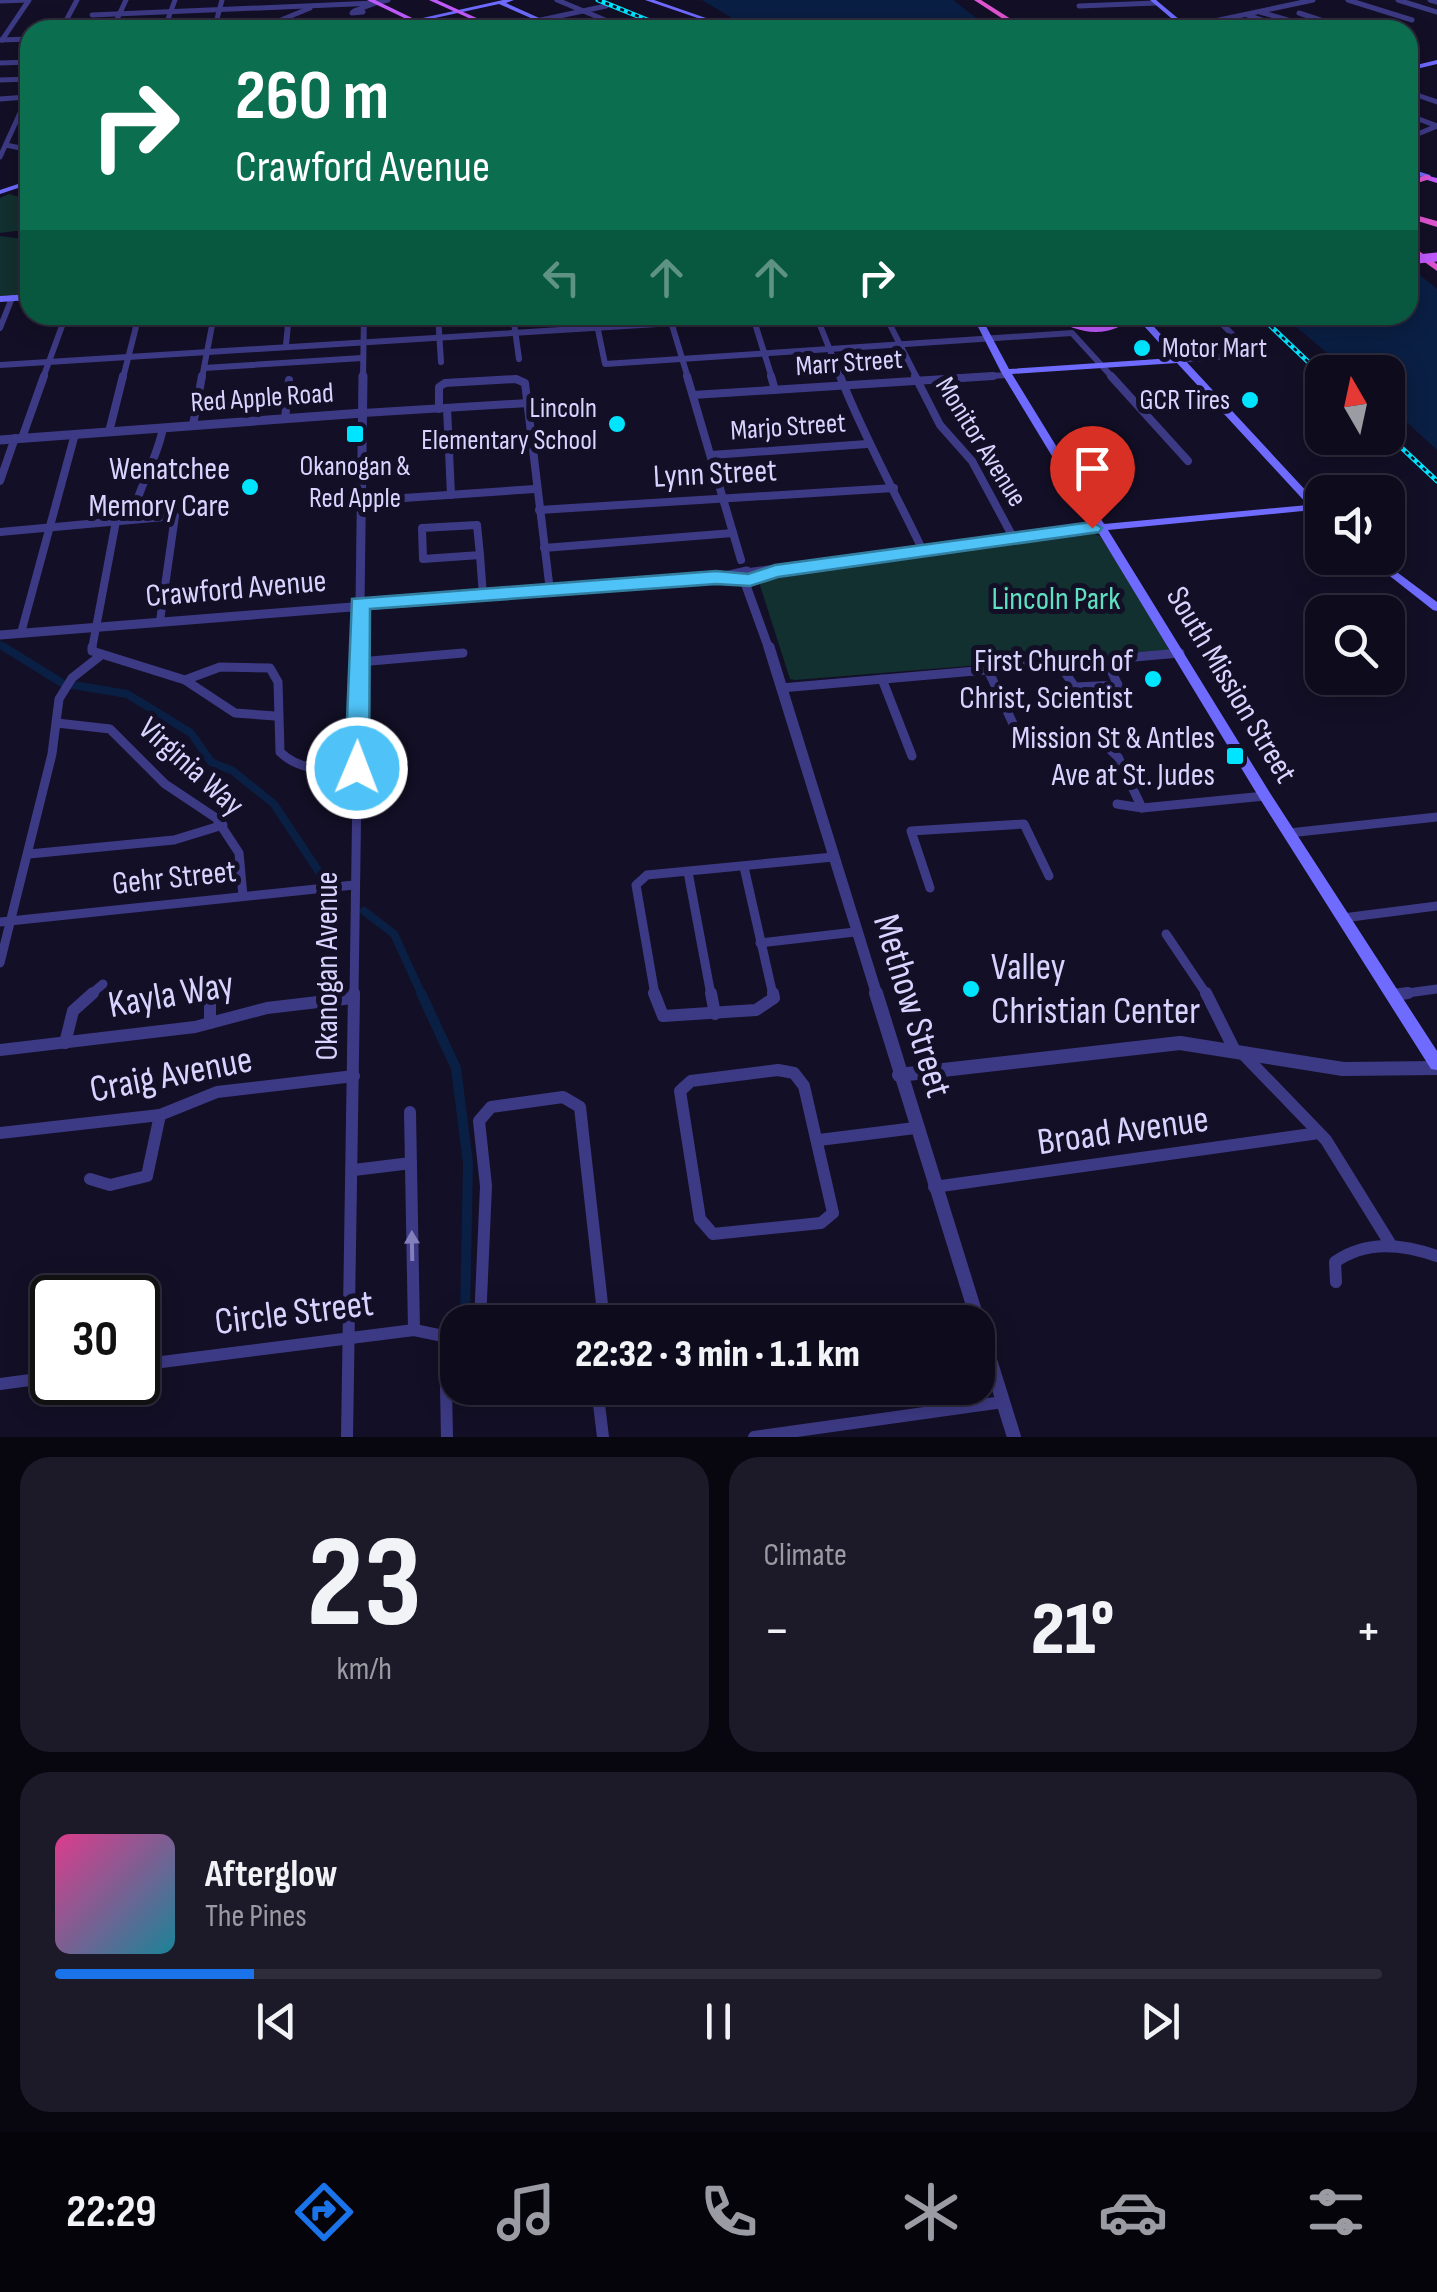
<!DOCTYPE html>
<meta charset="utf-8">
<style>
body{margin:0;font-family:"Sofia Sans Condensed",sans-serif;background:#1c1929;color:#f1f3f6;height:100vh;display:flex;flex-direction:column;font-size:38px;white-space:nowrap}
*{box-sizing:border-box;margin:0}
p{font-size:32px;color:#9b9ba3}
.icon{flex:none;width:55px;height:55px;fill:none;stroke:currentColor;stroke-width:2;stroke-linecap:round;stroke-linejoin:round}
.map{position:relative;height:1437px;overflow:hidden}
.side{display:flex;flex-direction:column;gap:20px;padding:20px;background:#08060f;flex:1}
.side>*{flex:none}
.top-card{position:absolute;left:20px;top:20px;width:1398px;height:305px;border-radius:30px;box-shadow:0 5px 25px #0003,0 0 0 2px #2e2b3b;background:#0b6e4f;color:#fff;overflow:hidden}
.needle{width:65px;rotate:351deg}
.tools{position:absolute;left:1305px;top:355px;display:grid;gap:20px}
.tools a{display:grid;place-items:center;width:100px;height:100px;border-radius:20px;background:#0e0b1c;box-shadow:0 5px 25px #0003,0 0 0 2px #2e2b3b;font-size:50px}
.speed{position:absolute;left:30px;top:1275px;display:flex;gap:20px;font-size:50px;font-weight:700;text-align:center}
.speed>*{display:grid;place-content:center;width:130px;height:130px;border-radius:50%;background:#0e0b1c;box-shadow:0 5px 25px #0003,0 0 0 2px #2e2b3b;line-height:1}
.speed .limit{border:5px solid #111;border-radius:15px;background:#fff;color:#111}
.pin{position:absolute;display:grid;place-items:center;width:85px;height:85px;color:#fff;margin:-102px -42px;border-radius:50% 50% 50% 0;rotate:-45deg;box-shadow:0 0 10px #0007}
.pin .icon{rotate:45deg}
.me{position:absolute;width:110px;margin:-55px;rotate:1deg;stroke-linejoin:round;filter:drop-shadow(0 0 8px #0008)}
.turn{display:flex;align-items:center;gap:35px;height:210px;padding:0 50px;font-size:45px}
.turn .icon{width:130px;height:130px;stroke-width:2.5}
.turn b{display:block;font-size:70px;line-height:85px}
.lanes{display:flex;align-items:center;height:95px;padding:0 50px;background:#0003;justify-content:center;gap:50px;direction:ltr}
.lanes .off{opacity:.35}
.big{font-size:75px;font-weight:800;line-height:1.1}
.side .tile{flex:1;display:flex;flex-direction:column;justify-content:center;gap:15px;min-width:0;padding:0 35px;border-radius:30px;background:#1c1929}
.side .dial{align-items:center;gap:0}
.dial b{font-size:130px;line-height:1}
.song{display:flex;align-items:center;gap:30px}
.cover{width:120px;height:120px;border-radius:15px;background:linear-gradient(135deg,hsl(330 70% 55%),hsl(190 70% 35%))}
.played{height:10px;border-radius:5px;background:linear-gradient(90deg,#1a73e8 15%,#2e2b3b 15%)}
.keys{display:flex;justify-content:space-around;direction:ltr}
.heat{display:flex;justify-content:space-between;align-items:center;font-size:55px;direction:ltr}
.side .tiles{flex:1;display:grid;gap:20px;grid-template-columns:1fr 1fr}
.tile:last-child{grid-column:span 2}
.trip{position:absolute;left:440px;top:1305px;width:555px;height:100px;border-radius:30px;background:#0e0b1c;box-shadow:0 5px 25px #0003,0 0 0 2px #2e2b3b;font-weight:800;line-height:100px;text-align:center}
.tab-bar{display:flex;height:160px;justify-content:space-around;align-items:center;background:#06040b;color:#9b9ba3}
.tab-bar .icon{width:70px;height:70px}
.tab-bar .active{color:#1a73e8}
.tab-bar b{font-size:45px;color:#f1f3f6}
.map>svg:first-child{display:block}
.green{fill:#12302f}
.water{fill:#0a1f44}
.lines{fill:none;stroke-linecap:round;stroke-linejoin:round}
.canal-far2{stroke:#0a1f44;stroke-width:6}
.canal-far1{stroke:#0a1f44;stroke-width:8}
.canal{stroke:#0a1f44;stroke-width:10}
.minor-far4{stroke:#3d3a85;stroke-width:5}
.minor-far3{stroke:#3d3a85;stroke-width:6}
.minor-far2{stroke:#3d3a85;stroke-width:8}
.minor-far1{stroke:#3d3a85;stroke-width:9}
.minor{stroke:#3d3a85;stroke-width:12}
.tertiary-far4{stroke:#3d3a85;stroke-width:5}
.tertiary-far3{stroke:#3d3a85;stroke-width:6}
.tertiary-far2{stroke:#3d3a85;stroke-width:9}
.tertiary-far1{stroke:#3d3a85;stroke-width:11}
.tertiary{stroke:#3d3a85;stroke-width:14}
.secondary{fill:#6f6bff;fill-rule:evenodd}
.primary{fill:#c25bff;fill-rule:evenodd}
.trunk{fill:#e055d1;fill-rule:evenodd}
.rail-casing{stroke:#00e5ff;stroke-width:5}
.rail{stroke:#130f26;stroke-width:2.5;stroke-dasharray:4;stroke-linecap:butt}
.primary-bridge{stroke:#c25bff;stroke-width:9}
.oneway{fill:#837fbc}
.route{fill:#4fc3f7;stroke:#337fa1;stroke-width:2.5}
.poi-dot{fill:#00e5ff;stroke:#130f26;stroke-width:4}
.labels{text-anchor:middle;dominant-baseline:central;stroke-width:10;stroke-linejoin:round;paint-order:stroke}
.far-poi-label{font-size:28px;fill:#d9d4ff;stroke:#130f26;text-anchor:end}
.far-street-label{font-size:28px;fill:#d9d4ff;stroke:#130f26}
.poi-label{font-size:32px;fill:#d9d4ff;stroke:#130f26;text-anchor:end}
.street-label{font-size:32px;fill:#d9d4ff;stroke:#130f26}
.park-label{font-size:32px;fill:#5fe0c0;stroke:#130f26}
.near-poi-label{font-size:38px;fill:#d9d4ff;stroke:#130f26;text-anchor:start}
.near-street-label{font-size:38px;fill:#d9d4ff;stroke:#130f26}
</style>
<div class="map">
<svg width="1437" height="1437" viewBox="0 0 1437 1437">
<rect width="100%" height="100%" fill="#130f26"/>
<g class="green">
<polygon points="9,194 30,200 30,229 0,233 0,198"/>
<polygon points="0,236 30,240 30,294 0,296"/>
<polygon points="1093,533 1100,536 1171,646 1168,650 795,680 790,679 758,579"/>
</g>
<g class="water">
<polygon points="702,0 953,0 992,30 752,30"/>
<polygon points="1408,265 1437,289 1437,450 1388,405 1388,372 1350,372 1282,315 1408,315"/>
</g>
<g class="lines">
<polyline class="canal-far2" points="0,644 8,649"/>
<g class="canal-far1">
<polyline points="4,647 62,683"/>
<polyline points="73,685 127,694 191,733 211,762 233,771 274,804 325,881"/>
<polyline points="364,911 394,934 422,995"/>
</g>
<polyline class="canal" points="421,993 456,1068 468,1163 465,1316"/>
<g class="minor-far4">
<polyline points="1348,0 1412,20"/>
<polyline points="1398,0 1437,12"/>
<polyline points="1430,0 1437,2"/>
<polyline points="0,1 28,0"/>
<polyline points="1079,6 1156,3"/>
<polyline points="358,10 363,12 352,13 354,11 373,4"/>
<polyline points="1260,12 1322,30"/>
<polyline points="1299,13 1351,30"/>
<polyline points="92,15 375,3"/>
<polyline points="1247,15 1292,30"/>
<polyline points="541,20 606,6"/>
<polyline points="1080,21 1103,30"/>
<polyline points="61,30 77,0"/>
<polyline points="112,30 126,0"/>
<polyline points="164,30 175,0"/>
<polyline points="214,30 222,0"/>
<polyline points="257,30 310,8"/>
<polyline points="2,40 29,0"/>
<polyline points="0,63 30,62"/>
<polyline points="0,80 30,79"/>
<polyline points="1408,92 1437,102"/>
<polyline points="0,99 27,97"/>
<polyline points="1408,138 1437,126"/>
<polyline points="6,145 30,150"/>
<polyline points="0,157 30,91"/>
</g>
<g class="minor-far3">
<polyline points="438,315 441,362"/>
<polyline points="513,315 519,359"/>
<polyline points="595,315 605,364 1072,333 1113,378"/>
<polyline points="669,315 688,378"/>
<polyline points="816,315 841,378"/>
<polyline points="885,315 917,378"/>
<polyline points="753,317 772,378"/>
<polyline points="1215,317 1252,354"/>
<polyline points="1147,324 1216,317"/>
<polyline points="0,328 12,298"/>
<polyline points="286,345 289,315"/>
<polyline points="1179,360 1252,354"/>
<polyline points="0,365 803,315"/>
<polyline points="204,368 362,358"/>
<polyline points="43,378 66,315"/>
<polyline points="123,378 139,315"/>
<polyline points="202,378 214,315"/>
<polyline points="953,378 1008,375"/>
</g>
<g class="minor-far2">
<polyline points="687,376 741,560"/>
<polyline points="771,376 775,390"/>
<path d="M840 376C864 437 895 492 923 551"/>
<polyline points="915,376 940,425 972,461 1014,539"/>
<polyline points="1111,376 1188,461"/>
<polyline points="693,395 993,376"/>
<polyline points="447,408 451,495"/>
<polyline points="439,409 439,387 445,383 516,379 525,383 550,591"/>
<polyline points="363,413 528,403"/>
<polyline points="285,419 289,380"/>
<polyline points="193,425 202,376"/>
<polyline points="109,432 123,376"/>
<polyline points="22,438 44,376"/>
<polyline points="711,455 867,444"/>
<polyline points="0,481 15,438"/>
<polyline points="360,501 535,489"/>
<polyline points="539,510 894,488"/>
<path d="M132 518C139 485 157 460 163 428"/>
<polygon points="477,525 480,555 423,559 422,528"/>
<polyline points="0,532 175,516 160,621"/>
<polyline points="544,548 733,533"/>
<polyline points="480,555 483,596"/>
<polyline points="21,633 75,434"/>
<polyline points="92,649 116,521"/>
<polyline points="359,649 360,604"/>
</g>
<g class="minor-far1">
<polyline points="92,647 92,651 185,680 235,713 275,716"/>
<polyline points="359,662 463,653"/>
<polyline points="1059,664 1075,687 1118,685 1106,660"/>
<polyline points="988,670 1015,728 1038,736 1096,737 1118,757 1142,808"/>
<polyline points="882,679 912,756"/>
<path d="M185 680 220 667 270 668 278 682 280 752C302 773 328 769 357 768"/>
<polyline points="781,688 1180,653"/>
<polyline points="57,723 110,729 165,784 216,818 239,853 243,896"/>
<polyline points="1117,804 1142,808 1265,796"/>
<polyline points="1289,833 1437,817"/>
<polyline points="29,854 174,840 223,825"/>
<polyline points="744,867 773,995"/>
<polyline points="688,872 711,995"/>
<polyline points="930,888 911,831 1024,824 1049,876"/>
<polyline points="1343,918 1437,906"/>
<polyline points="0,922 354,885"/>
<polyline points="1166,934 1207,995"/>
<polyline points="760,943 855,932"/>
<polyline points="0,963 52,754 59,699 72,678 100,656"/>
<polyline points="203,977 210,995"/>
<polyline points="90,995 103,984"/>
<polyline points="354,995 359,647"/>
<polyline points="655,995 636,885 647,875 833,857"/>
<polyline points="1393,995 1437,989"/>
</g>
<g class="minor">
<polyline points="210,993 210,1023"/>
<polyline points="654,993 663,1016 756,1010 774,998 773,993"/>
<polyline points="711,993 715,1014"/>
<polyline points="1206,993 1235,1051"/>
<polyline points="1393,995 1408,993"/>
<polyline points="65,1043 73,1011 93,993"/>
<polyline points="0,1050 195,1027 267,1008 352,998"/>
<polyline points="1244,1055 1326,1140 1391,1245"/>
<polygon points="778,1070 794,1073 804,1086 833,1213 821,1223 713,1234 700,1219 680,1091 691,1081"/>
<polyline points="410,1112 414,1330"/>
<polyline points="0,1133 160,1115 217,1092 354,1076"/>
<polyline points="819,1140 915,1128"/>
<polyline points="354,1170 411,1163"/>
<polyline points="90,1179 110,1185 147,1176 160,1115"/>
<polyline points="934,1187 1319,1133"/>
<path d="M1336 1282 1335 1262C1366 1240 1402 1244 1437 1256"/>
<polyline points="480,1322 486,1186 479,1121 491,1107 563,1097 580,1107 604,1322"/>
<polyline points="445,1338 447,1437"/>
<polyline points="138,1365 414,1330 458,1339"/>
<polyline points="0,1384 52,1377"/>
<polyline points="597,1388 603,1437"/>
<polyline points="347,1437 354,993"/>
<polyline points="754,1437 1003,1402"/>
</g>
<g class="tertiary-far4">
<polyline points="557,0 629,30"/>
<polyline points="375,3 388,0"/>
<polyline points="1186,27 1313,0"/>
<polyline points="196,30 290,30"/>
<polyline points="496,30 541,20"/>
<polyline points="0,40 30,39"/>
<polyline points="1408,115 1437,126"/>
<polyline points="1408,135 1413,137"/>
</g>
<polyline class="tertiary-far3" points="363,378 364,315"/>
<g class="tertiary-far2">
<polyline points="0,440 363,413"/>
<polyline points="753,572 1102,527"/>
<polyline points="744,580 769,649"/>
<polyline points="747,580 716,578 747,571 755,575"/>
<polyline points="360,604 363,376"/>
<polyline points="0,635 716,578"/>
</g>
<polyline class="tertiary-far1" points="769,647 877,995"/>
<g class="tertiary">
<polyline points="876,993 1014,1437"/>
<polyline points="899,1075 1180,1043 1343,1069 1437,1068"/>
</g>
<g class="secondary">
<polygon points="503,0 514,0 506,3 566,30 558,30 499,4 380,30 369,30"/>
<polygon points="645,0 654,0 729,26 724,27"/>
<polygon points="1150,0 1156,0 1192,30 1185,30"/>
<polygon points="1014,21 1033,21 1056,30 1047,30 1032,25 1012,24"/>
<polygon points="1437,60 1437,64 1408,71 1408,67"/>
<polygon points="1408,168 1430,175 1431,177 1427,179 1408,172"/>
<polygon points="30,180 30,184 0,194 0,190"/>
<polygon points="30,294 30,300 0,302 0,296"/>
<path d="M972 315H980L1009 369 1173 358 1134 315H1143L1322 508V517L1313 510 1108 530 1270 793 1437 1051V1070L1431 1069 1260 799 1001 372ZM1177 363 1308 505 1104 524 1012 374Z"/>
<polygon points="1367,558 1378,558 1437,602 1437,611 1433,610"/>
</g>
<g class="primary">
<polygon points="367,0 375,0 437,30 429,30"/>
<polygon points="429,0 437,0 503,30 495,30"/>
<polygon points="1424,175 1437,178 1437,183 1424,179"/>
<path d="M1051 315C1066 315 1078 325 1093 326 1112 328 1118 315 1134 315 1112 340 1075 335 1051 315Z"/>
</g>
<g class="trunk">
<polygon points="974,0 981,0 1028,30 1020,30"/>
<polygon points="1427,175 1431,177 1430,179 1408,186 1408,181"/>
<polygon points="1408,213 1437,221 1437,227 1408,218"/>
<polygon points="1408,243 1437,264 1437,271 1408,250"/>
</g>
<g class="rail-casing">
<g id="rail">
<polyline points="598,0 672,30"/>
<polyline points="1259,315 1322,375"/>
<polyline points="1388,435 1437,481"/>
</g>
</g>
<use href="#rail" class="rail"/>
<polyline class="primary-bridge" points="1408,260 1437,257"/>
</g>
<defs><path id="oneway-solid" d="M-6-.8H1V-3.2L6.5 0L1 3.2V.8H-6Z" transform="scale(2.5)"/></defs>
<use class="oneway" href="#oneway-solid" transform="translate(412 1246) rotate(-91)"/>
<polygon class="route" points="1092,522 1102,528 1099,532 778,577 750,586 716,584 370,609 369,768 357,776 345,768 352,599 716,571 748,574 775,565"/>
<g class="poi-dot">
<circle cx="1142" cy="348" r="10"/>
<circle cx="1250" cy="400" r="10"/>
<circle cx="617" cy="424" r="10"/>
<rect x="345" y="424" width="20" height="20" rx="5"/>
<circle cx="250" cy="487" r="10"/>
<circle cx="1153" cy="679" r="10"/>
<rect x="1225" y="746" width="20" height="20" rx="5"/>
<circle cx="971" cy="989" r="10"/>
</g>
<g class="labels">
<g class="far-poi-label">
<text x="1162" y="348" text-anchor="start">Motor Mart</text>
<text x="1230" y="400">GCR Tires</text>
<text x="597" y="408">Lincoln<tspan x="597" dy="32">Elementary School</tspan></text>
<text x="355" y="466" text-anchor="middle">Okanogan &amp;<tspan x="355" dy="32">Red Apple</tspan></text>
</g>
<g class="far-street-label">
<text transform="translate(849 363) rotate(-4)">Marr Street</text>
<text transform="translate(262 398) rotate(-4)">Red Apple Road</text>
<text transform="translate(788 427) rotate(-4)">Marjo Street</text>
<text transform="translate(981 442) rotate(58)">Monitor Avenue</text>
</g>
<g class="poi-label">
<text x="230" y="469">Wenatchee<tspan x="230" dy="37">Memory Care</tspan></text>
<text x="1133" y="661">First Church of<tspan x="1133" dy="37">Christ, Scientist</tspan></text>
<text x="1215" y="738">Mission St &amp; Antles<tspan x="1215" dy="37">Ave at St. Judes</tspan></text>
</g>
<g class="street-label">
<text transform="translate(715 474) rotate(-3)">Lynn Street</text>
<text transform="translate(236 589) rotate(-5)">Crawford Avenue</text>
<text transform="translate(1231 685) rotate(59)">South Mission Street</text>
<text transform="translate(191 767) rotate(42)">Virginia Way</text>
<text transform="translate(174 878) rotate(-6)">Gehr Street</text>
<text transform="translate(327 966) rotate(-90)">Okanogan Avenue</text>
</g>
<g class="park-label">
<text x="1056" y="599">Lincoln Park</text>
</g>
<g class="near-poi-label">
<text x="991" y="967">Valley<tspan x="991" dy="44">Christian Center</tspan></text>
</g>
<g class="near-street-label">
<text transform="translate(171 995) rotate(-10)">Kayla Way</text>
<text transform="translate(912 1006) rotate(73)">Methow Street</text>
<text transform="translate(171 1075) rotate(-11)">Craig Avenue</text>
<text transform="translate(1123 1131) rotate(-8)">Broad Avenue</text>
<text transform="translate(294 1313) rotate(-7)">Circle Street</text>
</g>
</g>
</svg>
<div class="tools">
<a><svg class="needle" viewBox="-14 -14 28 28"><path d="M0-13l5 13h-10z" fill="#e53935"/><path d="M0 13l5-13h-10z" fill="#9b9ba3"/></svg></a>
<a><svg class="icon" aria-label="sound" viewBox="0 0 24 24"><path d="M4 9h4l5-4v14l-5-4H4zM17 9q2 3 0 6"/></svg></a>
<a><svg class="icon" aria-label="search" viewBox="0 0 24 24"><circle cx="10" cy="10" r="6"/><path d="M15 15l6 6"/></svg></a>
</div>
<div class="speed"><div class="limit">30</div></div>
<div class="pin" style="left:1092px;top:528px;background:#d93025"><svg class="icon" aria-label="arrive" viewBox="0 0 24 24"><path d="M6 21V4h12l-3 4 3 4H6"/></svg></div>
<svg class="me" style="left:357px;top:768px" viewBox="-20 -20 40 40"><circle r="17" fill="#4fc3f7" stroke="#fff" stroke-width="3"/><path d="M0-11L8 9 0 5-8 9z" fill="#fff"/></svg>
<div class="trip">22:32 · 3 min · 1.1 km</div>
<div class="top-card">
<div class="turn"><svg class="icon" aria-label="right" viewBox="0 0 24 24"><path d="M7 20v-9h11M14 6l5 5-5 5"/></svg><div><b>260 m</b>Crawford Avenue</div></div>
<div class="lanes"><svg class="icon off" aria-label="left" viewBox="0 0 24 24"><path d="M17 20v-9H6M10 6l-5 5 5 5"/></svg><svg class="icon off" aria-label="ahead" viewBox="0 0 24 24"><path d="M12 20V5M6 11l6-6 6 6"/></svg><svg class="icon off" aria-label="ahead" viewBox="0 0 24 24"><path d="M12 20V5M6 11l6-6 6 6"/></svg><svg class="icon" aria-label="right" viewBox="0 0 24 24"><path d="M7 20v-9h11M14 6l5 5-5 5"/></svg></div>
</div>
</div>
<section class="side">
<div class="tiles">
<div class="tile dial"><b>23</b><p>km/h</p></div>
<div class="tile"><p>Climate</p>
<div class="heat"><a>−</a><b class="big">21°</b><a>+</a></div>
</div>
<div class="tile">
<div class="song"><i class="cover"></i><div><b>Afterglow</b><p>The Pines</p></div></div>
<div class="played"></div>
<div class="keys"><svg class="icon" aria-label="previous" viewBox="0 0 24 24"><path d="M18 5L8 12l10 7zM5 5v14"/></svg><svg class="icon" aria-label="pause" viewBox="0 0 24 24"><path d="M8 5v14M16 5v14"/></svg><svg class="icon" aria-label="next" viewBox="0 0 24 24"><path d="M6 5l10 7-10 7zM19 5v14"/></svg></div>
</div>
</div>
</section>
<nav class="tab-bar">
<b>22:29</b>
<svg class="icon active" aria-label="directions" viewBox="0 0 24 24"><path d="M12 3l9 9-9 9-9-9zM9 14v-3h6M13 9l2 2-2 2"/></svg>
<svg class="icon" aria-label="music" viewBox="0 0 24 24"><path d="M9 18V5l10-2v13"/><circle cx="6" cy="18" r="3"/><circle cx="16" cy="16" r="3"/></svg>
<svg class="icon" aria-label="phone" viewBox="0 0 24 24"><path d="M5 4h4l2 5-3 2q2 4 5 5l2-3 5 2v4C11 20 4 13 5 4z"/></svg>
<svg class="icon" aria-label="climate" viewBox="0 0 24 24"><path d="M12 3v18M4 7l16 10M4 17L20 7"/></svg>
<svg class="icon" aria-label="car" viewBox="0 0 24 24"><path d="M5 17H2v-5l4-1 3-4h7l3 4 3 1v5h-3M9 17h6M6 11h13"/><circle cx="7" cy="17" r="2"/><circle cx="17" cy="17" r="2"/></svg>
<svg class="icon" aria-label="filters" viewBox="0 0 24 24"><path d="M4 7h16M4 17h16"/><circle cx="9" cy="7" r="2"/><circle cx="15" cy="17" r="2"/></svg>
</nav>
